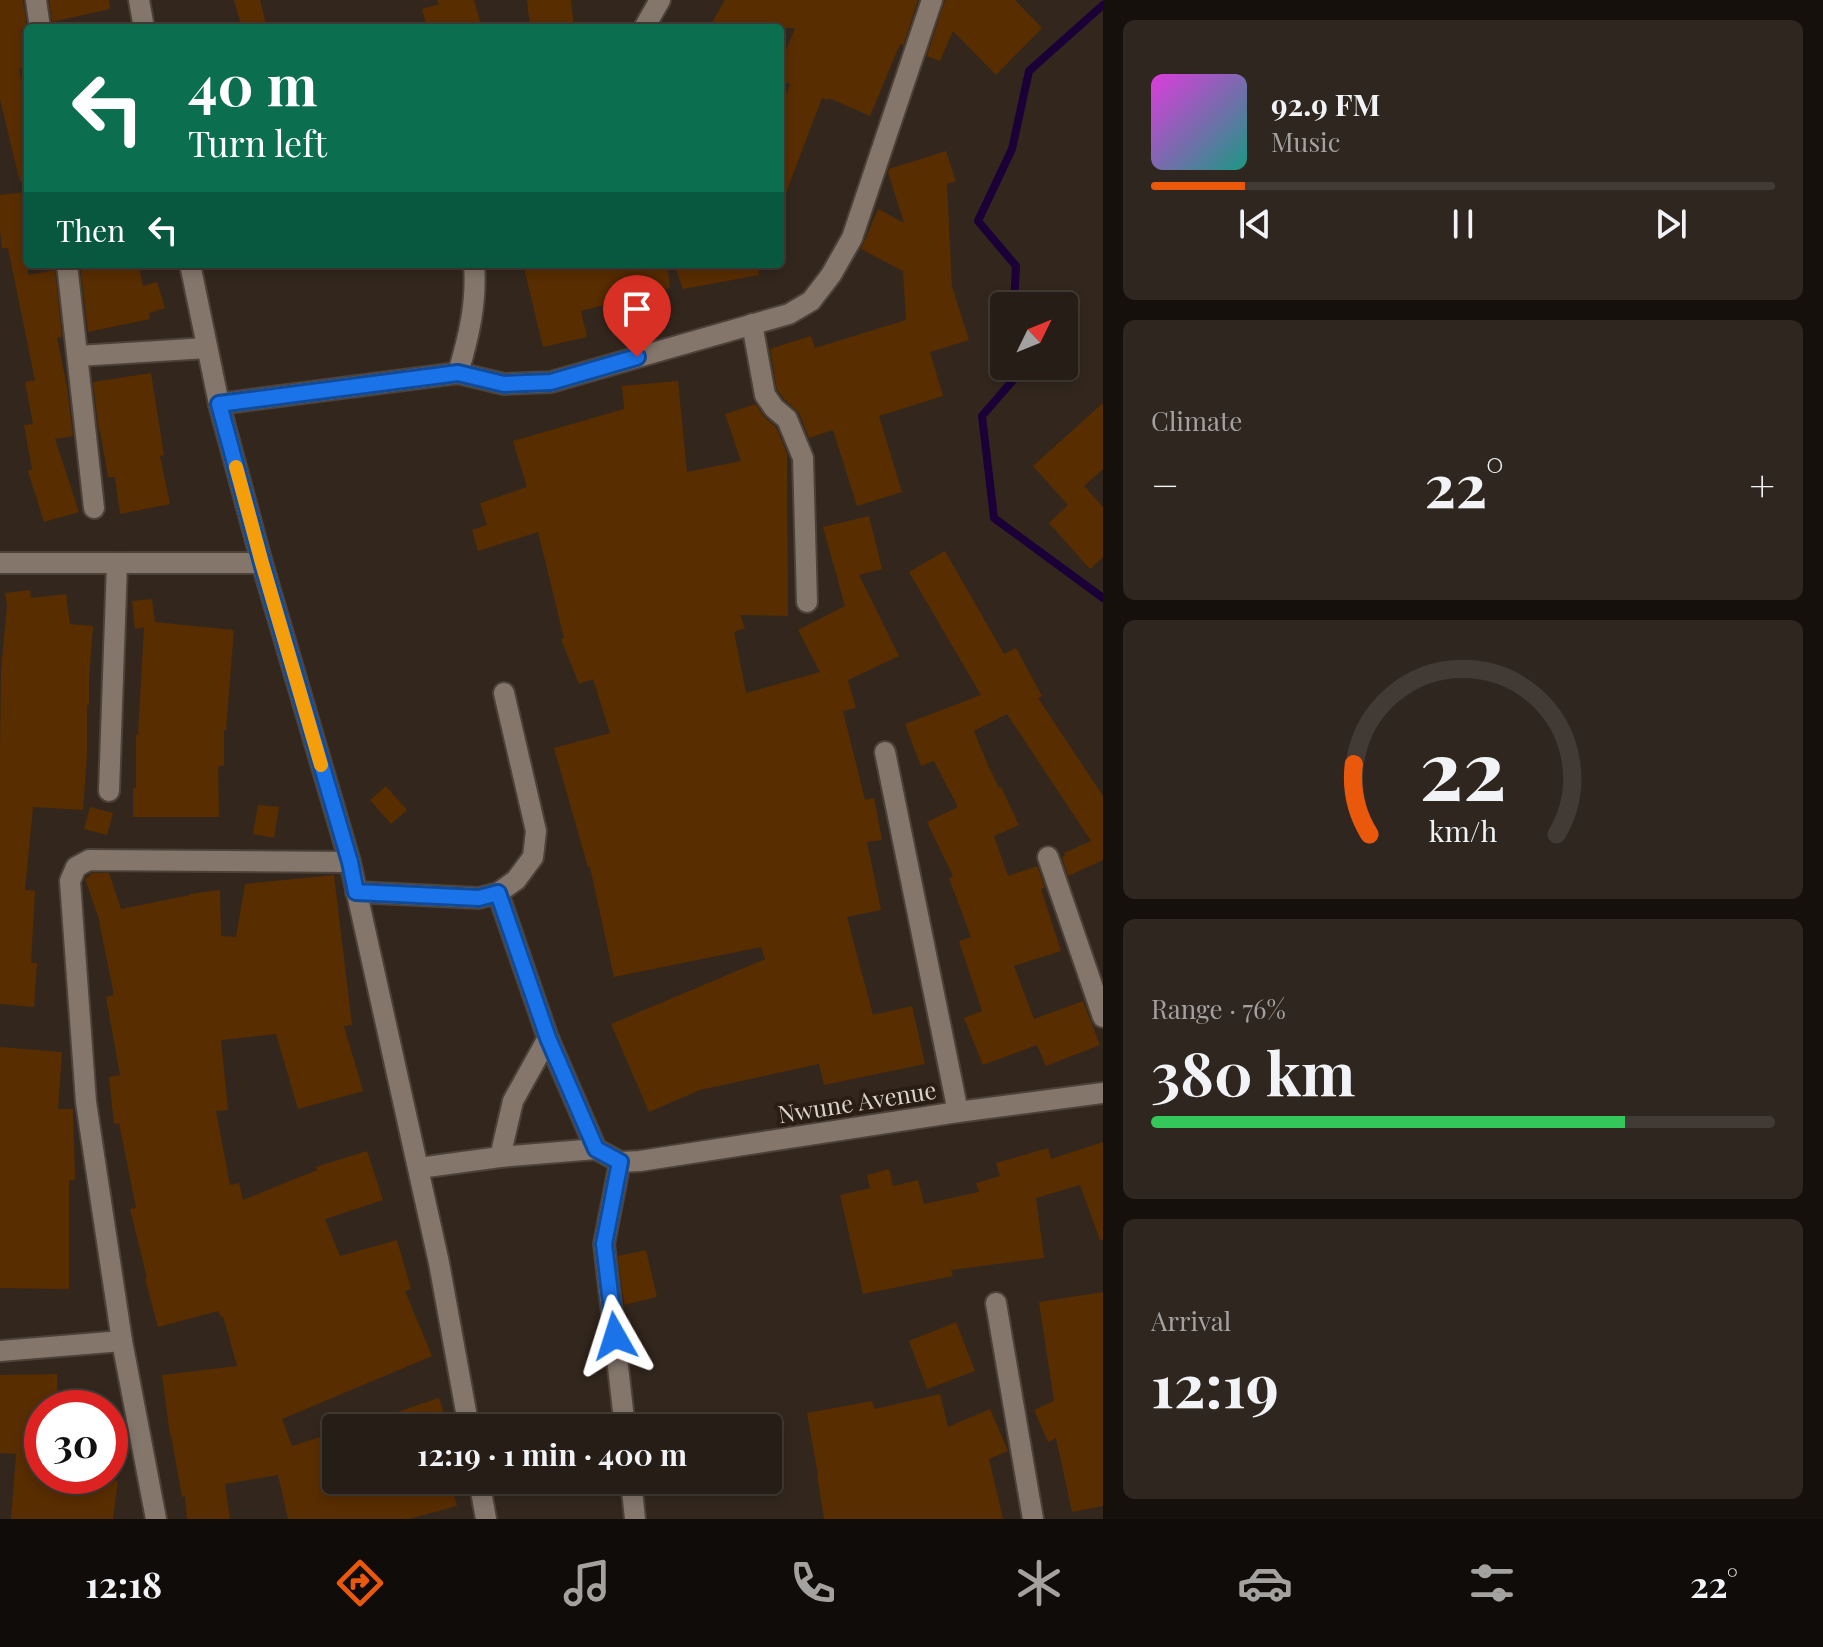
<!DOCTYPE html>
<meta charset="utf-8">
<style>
body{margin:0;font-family:"Playfair Display",serif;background:#2e261f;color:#f1f3f6;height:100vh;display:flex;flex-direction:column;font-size:30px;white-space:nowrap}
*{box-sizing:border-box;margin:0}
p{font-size:26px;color:#a4a2a1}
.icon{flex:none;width:44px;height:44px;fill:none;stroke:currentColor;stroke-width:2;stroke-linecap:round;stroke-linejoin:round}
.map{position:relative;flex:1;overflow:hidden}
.drawer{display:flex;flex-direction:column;gap:20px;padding:20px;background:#15100c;width:720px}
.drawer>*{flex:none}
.top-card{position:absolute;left:24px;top:24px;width:760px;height:244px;border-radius:8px;box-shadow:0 4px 12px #0003,0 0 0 2px #423b35;background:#0b6e4f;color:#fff;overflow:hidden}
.needle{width:52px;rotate:47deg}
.fabs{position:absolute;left:990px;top:292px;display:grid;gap:16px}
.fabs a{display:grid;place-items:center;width:88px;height:88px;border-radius:8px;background:#261d16;box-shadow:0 4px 12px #0003,0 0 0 2px #423b35;font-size:40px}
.speed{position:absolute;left:24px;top:1390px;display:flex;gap:16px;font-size:40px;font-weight:700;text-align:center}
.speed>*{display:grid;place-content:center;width:104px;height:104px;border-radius:50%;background:#261d16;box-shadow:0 4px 12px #0003,0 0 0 2px #423b35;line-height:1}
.speed .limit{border:12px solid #d22;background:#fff;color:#111}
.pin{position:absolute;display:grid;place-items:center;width:68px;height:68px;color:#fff;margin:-82px -34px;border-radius:50% 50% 50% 0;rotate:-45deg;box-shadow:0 0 8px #0007}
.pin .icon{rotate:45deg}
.me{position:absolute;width:88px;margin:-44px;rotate:354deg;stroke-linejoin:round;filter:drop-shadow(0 0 6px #0008)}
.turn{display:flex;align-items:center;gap:28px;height:168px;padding:0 32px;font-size:36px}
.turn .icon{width:104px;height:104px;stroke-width:2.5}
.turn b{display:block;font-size:56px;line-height:68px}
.then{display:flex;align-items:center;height:76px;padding:0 32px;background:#0003;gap:16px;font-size:30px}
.big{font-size:60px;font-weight:700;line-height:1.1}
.drawer .tile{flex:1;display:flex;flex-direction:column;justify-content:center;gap:12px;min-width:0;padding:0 28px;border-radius:12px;background:#2e261f}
.drawer .dial{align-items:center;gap:0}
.dial svg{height:208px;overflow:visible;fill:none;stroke:#423b35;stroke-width:7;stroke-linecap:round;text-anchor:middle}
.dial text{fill:#f1f3f6;stroke:none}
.song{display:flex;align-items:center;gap:24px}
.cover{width:96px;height:96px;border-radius:12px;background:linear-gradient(135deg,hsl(300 70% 55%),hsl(170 70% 35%))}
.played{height:8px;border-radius:4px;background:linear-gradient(90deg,#ea580c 15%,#423b35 15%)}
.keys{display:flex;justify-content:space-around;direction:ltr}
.heat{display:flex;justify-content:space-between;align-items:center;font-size:44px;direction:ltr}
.charge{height:12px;border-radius:6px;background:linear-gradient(90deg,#34c759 76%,#423b35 0)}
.trip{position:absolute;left:322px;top:1414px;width:460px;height:80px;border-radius:8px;background:#261d16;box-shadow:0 4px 12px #0003,0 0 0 2px #423b35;font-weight:700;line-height:80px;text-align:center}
.dock{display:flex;height:128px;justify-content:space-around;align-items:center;background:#0f0c09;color:#a4a2a1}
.dock .icon{width:56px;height:56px}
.dock .selected{color:#ea580c}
.dock b{font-size:36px;color:#f1f3f6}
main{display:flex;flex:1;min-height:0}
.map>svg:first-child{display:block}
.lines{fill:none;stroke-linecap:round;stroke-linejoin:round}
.stream{stroke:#1a0037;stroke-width:8}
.building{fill:#582d00}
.minor-casing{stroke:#4c423a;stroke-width:24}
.minor{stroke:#84766b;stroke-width:20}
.route-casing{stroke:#114b97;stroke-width:20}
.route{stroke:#1a73e8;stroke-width:14}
.slow{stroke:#f59e0b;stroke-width:14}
.labels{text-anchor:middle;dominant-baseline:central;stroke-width:8;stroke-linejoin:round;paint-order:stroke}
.street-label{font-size:24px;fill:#dbd2cc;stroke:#291d14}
</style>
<main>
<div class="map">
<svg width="1103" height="1519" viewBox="0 0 1103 1519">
<rect width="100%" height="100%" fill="#33271d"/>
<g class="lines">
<g class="stream">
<polyline points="1014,306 1016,266 978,221 1012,149 1029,71 1103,5"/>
<polyline points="1019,366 1020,372 982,416 994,518 1103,598"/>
</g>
</g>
<g class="building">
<polygon points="0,0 23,0 27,28 21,29 28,67 19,69 28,106 28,181 20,182 0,99"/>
<polygon points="49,0 109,0 110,9 52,22"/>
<polygon points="234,0 260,0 267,28 242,28"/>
<polygon points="437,0 474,0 482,28 427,28 422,9 439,4"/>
<polygon points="527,0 571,0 574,28 530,28"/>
<polygon points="725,0 918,0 903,46 900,44 870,116 829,98 828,100 822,98 782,203 780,203 780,109 790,84 780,80 780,65 795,28 709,28"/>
<polygon points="945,0 1015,0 1042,28 996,75 953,31 940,61 927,56"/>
<polygon points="946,151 956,181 947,184 952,286 969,340 930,352 943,396 879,416 902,492 857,506 833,430 809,438 799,413 784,399 777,390 770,349 811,336 815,348 906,320 903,271 861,249 878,209 904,223 888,172 889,169"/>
<polygon points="28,192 28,275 55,270 62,337 57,338 67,386 73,436 55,439 79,512 44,522 28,471 32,469 24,425 33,424 25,382 35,380 8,248 2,248 0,230 0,195"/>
<polygon points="138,264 143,286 157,282 165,308 149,313 150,319 88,332 80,265"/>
<polygon points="523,264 667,264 670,288 581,311 587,337 543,347"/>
<polygon points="674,264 758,264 759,275 683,289"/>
<polygon points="151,373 164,455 160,456 170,504 120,514 115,477 108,477 100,431 99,431 93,382"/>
<polygon points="678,381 687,472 741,461 725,414 756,404 765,418 776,427 787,453 788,616 740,615 745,628 734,632 746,693 820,672 798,630 845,606 823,527 869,516 882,569 859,575 899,656 848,680 856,708 843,711 865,800 874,798 882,840 867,842 881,910 847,917 873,1015 912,1006 925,1064 824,1085 819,1064 700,1090 649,1112 611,1024 765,959 761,947 614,977 590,867 588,867 554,748 610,733 593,679 579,684 561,639 564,638 538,532 478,551 472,530 487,525 480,503 527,487 513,441 624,409 622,386"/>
<polygon points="1103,403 1103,469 1084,486 1103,507 1103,557 1090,569 1049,523 1068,505 1033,466"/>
<polygon points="945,551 1004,654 1016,648 1042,696 1038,698 1103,796 1103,860 1068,876 1062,857 1065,856 1064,853 1091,841 1007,714 974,731 987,763 999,788 1001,787 1019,825 994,836 1008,876 1037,866 1045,887 1041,889 1061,951 1014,966 1034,1019 1083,1001 1100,1045 1046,1066 1037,1045 983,1065 964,1018 982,1011 959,941 971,937 949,878 953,876 927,822 958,807 934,761 921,766 905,724 981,695 909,572"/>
<polygon points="30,590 31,598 66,594 70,624 93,626 89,679 89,705 87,705 87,756 83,810 33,807 25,890 35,891 31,963 37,963 34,1007 0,1004 0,748 1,672 7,605 5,593"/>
<polygon points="152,599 155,622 234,630 226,730 224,730 224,766 218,766 219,817 133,817 133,788 136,788 136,735 138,735 144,627 135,629 132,601"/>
<polygon points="386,786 407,810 391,824 370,800"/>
<polygon points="258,805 279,807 274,838 253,834"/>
<polygon points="90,807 113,813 107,835 84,829"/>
<polygon points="92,873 109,873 121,909 190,895 190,894 220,890 221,936 236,937 245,884 334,875 352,1025 344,1026 363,1091 298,1109 276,1034 221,1040 228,1110 216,1111 230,1185 239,1183 243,1200 317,1170 316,1167 367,1151 383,1200 325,1219 340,1256 397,1240 411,1289 405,1291 432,1356 282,1419 292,1446 336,1432 336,1487 361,1480 450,1480 457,1506 409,1519 288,1519 278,1475 225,1484 230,1519 187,1519 185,1496 182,1497 171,1435 170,1435 162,1375 237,1366 223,1316 221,1317 218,1311 158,1327 145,1279 147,1278 130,1209 136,1208 119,1123 114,1124 109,1077 120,1075 106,997 114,995 98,916 85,879"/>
<polygon points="0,1047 62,1052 58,1109 73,1109 75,1180 69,1180 69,1289 0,1288"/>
<polygon points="1103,1142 1103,1240 1100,1240 1080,1185 1036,1198 1044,1258 951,1270 953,1276 863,1294 840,1195 870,1188 867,1175 889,1169 893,1186 918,1180 924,1204 979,1192 976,1183 1000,1176 996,1163 1048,1148 1051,1159"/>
<polygon points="646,1250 657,1297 624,1305 618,1256"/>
<polygon points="1103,1292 1103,1506 1072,1512 1056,1438 1048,1442 1034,1410 1054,1401 1039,1302"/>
<polygon points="956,1322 975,1371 927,1389 909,1341"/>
<polygon points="57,1374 58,1408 42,1408 42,1476 87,1476 118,1481 113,1519 11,1519 16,1454 0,1453 0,1375"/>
<polygon points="940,1394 948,1427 990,1409 1008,1451 989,1459 1003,1519 824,1519 817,1475 818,1475 807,1413 872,1401 875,1409"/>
<polygon points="439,1398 449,1428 361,1428 361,1424"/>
</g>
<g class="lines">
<g class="minor-casing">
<g id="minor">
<polyline points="36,0 40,28"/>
<polyline points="139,0 144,28"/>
<polyline points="644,28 660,0"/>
<polyline points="67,264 94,508"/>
<polyline points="190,264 219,404 262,563 350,862 439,1263 469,1428"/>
<polyline points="752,324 765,395 774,408 787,419 803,458 807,602"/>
<polyline points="78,356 207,348"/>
<path d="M458 373C469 336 477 302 474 264"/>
<polyline points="219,404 458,373 504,384 551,382 789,314 811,301 831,275 852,238 932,0"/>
<polyline points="0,563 262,563"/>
<polyline points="885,752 958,1112"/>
<polyline points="109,791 117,563"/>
<polyline points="1048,857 1103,1017"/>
<polyline points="356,892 479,898 498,893 516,880 533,857 536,831 504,693"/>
<polyline points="498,893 548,1038 596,1149 620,1162"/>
<polyline points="500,1157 596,1149"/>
<polyline points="620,1162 640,1161 958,1112 1103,1093"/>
<polyline points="620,1162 604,1244 625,1428"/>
<polyline points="419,1168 500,1157 513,1101 548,1038"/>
<polyline points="996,1303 1033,1519"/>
<polyline points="0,1351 122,1341"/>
<polyline points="479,1480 486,1519"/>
<polyline points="631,1480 635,1519"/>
<polyline points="156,1519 122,1341 86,1102 70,881 76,867 89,860 350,862"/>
</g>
</g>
<use href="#minor" class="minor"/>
</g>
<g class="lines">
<g class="route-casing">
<polyline id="route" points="615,1336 604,1244 620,1162 596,1149 548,1038 498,893 479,898 356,892 350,862 262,563 219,404 458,373 504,384 551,382 637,357"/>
</g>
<use href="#route" class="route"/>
<polyline class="slow" points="236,467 262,563 321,765"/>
</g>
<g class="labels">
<g class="street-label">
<text transform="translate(857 1101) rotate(-9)">Nwune Avenue</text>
</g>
</g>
</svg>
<div class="fabs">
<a><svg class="needle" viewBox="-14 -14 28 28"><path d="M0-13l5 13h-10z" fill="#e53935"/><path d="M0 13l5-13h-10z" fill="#a4a2a1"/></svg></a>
</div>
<div class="speed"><div class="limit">30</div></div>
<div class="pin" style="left:637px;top:357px;background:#d93025"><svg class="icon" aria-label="arrive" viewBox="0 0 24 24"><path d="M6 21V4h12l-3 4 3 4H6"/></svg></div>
<svg class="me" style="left:615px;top:1336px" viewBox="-20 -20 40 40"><path d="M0-17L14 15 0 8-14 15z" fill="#1a73e8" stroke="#fff" stroke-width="4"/></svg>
<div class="trip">12:19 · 1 min · 400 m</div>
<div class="top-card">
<div class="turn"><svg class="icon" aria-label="left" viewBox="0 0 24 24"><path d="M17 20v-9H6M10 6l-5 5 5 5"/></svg><div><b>40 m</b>Turn left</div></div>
<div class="then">Then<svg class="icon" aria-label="left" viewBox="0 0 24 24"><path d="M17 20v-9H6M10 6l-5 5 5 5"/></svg></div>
</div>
</div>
<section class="drawer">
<div class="tile">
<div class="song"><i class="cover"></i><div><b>92.9 FM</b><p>Music</p></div></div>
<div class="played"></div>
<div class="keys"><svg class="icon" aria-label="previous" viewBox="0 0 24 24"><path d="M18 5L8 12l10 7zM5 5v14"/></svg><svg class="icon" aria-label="pause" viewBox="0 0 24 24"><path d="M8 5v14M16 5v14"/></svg><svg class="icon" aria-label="next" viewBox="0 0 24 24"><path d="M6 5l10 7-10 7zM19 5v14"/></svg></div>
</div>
<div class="tile"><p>Climate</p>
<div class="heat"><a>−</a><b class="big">22°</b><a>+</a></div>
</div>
<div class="tile dial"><svg viewBox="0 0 100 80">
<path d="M14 69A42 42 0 1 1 86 69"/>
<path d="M14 69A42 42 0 0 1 8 42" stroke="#ea580c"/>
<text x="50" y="56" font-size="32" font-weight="700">22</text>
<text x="50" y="72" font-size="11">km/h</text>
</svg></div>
<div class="tile"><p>Range · 76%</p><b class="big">380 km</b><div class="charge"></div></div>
<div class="tile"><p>Arrival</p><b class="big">12:19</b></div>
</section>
</main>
<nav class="dock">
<b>12:18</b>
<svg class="icon selected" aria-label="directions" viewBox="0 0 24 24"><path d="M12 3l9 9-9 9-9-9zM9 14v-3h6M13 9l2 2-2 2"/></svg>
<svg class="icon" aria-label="music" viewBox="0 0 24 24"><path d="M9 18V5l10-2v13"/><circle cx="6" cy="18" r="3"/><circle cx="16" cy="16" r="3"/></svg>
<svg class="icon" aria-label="phone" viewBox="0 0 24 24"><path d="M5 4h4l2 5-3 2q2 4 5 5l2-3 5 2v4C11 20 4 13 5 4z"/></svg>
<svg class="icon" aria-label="climate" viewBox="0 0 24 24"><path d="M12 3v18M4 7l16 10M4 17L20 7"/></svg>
<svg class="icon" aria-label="car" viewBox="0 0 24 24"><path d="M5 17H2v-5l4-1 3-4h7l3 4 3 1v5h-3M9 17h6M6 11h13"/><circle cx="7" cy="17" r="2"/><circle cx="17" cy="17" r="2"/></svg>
<svg class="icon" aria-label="filters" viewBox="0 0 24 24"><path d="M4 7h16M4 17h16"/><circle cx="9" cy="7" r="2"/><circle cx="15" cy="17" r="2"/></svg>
<b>22°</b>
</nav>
